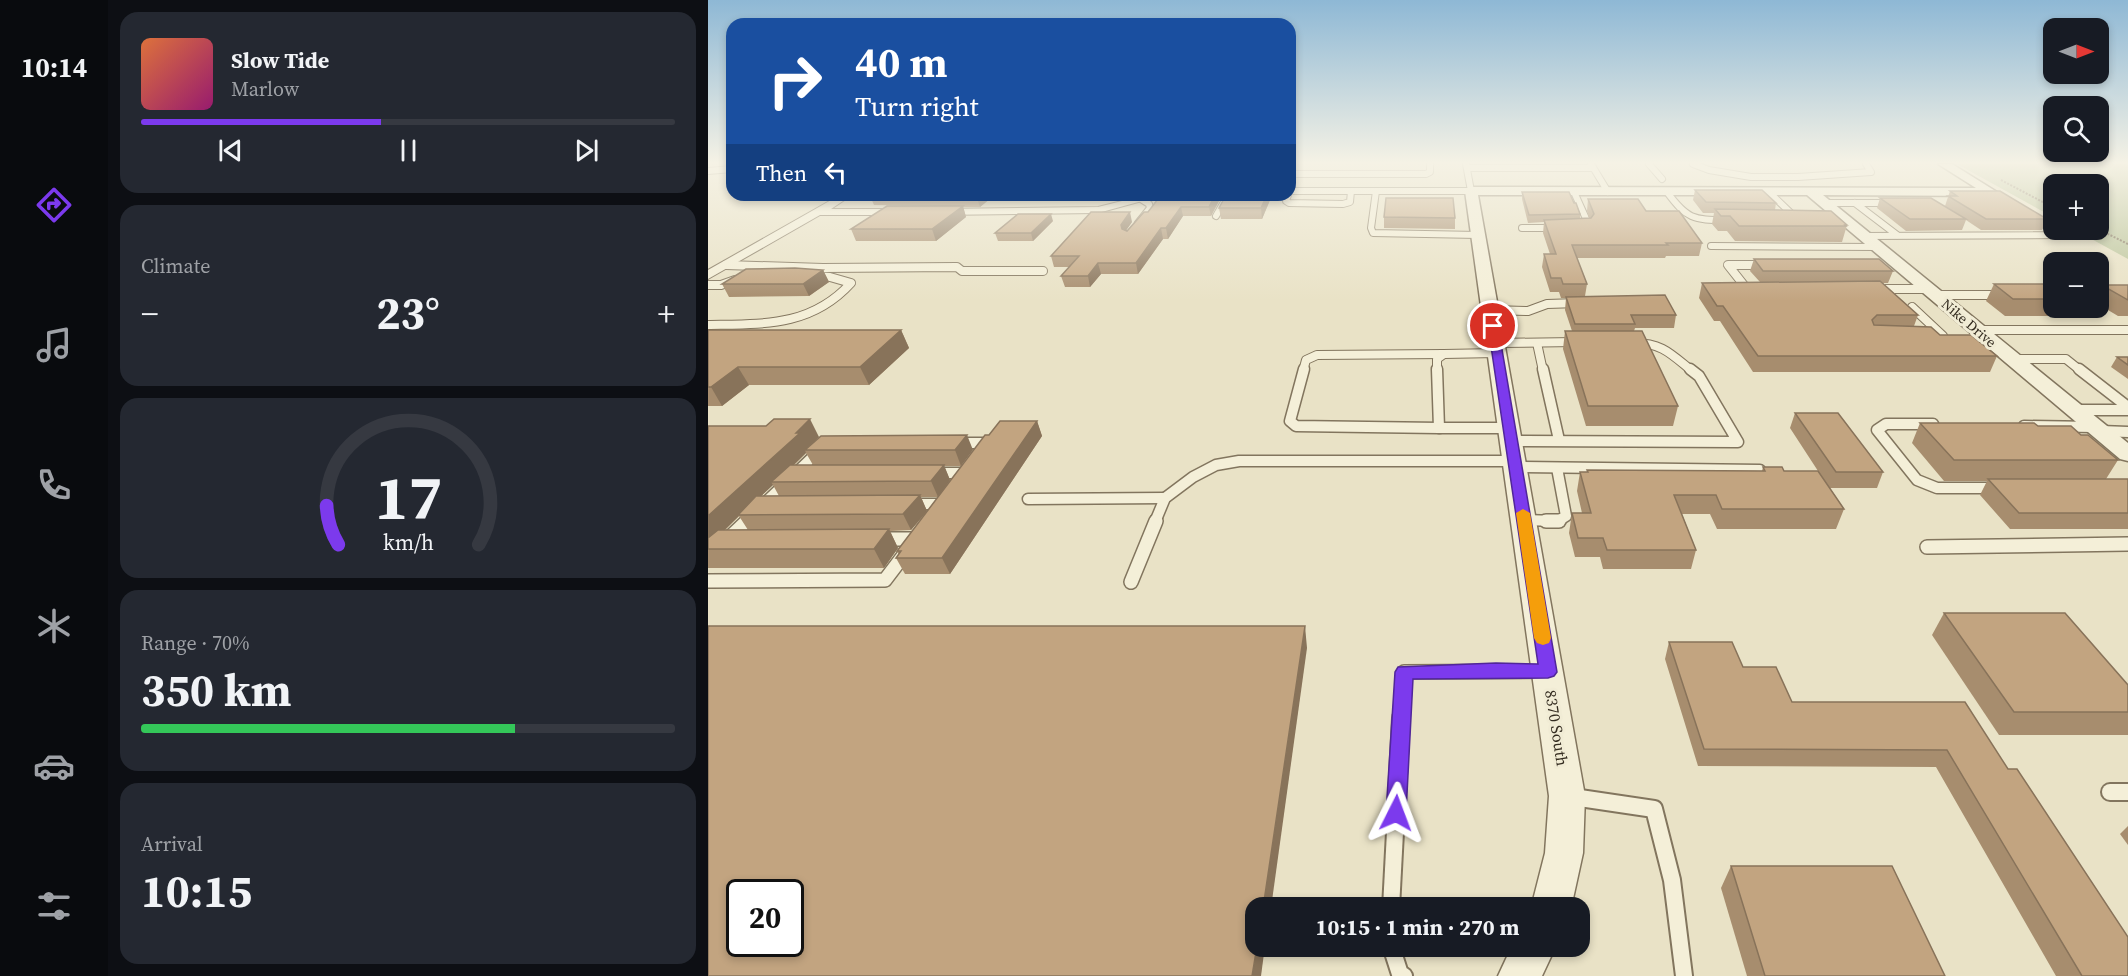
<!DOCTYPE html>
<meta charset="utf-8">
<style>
body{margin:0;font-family:"Source Serif 4",serif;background:#242831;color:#f1f3f6;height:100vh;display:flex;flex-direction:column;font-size:22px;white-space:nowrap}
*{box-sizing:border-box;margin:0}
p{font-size:20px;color:#9ea1a6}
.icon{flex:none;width:33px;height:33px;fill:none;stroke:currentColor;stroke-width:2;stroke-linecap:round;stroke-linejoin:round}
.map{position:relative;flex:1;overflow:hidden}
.drawer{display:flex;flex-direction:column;gap:12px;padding:12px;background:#0d0f14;width:600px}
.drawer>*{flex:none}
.guide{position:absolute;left:18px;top:18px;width:570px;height:183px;border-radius:18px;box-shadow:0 3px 9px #0003;background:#1a4fa0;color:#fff;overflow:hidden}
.needle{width:39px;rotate:90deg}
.tools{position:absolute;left:1335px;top:18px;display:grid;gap:12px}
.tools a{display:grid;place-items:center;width:66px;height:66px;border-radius:12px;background:#171b24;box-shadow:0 3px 9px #0003;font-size:30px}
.speed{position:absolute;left:18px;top:879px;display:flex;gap:12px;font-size:30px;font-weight:700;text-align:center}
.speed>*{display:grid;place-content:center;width:78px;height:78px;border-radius:50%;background:#171b24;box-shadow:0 3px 9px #0003;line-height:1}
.speed .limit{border:3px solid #111;border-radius:9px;background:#fff;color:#111}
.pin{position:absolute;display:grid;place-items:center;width:51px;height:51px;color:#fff;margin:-26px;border:3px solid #fff;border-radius:50%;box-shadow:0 2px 6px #0007}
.me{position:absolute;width:66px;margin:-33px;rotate:3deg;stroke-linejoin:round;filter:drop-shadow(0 0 4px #0008)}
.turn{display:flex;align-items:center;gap:21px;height:126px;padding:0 30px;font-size:27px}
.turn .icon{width:78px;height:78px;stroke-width:2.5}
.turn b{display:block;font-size:42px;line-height:51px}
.then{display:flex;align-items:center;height:57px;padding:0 30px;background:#0003;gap:12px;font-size:22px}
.big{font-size:45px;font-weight:700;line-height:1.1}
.drawer .card{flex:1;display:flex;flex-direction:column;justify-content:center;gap:9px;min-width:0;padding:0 21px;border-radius:18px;background:#242831}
.drawer .dial{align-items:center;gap:0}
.dial svg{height:156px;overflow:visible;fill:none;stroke:#363941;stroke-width:7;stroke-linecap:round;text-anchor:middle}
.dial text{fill:#f1f3f6;stroke:none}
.song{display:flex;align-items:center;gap:18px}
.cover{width:72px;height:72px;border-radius:9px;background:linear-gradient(135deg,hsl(20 70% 55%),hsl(320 70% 35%))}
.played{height:6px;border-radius:3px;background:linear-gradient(90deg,#7c3aed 45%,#363941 45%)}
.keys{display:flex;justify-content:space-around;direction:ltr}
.heat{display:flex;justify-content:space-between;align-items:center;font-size:33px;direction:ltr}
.charge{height:9px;border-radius:4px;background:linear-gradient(90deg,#34c759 70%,#363941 0)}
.trip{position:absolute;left:537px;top:897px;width:345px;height:60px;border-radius:18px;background:#171b24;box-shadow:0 3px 9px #0003;font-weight:700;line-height:60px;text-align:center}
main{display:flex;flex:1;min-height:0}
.tabs{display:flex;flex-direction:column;width:108px;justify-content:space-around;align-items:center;background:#090b0e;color:#9ea1a6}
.tabs .icon{width:42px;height:42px}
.tabs .active{color:#7c3aed}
.tabs b{font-size:27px;color:#f1f3f6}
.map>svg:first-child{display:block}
.green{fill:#bbc59b}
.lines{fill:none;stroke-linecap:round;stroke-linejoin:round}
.service-far4-casing{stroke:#82755e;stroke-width:8}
.service-far3-casing{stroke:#82755e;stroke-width:10}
.service-far2-casing{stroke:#82755e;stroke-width:13}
.service-far1-casing{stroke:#82755e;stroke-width:16}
.service-casing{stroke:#82755e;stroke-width:20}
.minor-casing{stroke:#82755e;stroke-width:2}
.tertiary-casing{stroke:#82755e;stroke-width:3}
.path{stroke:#82755e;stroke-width:2;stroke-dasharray:2 1.5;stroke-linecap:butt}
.service-far4{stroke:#f4efd8;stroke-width:6}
.service-far3{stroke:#f4efd8;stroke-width:8}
.service-far2{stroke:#f4efd8;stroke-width:10}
.service-far1{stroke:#f4efd8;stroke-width:13}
.service{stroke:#f4efd8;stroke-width:16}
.minor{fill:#f4efd8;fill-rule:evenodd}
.tertiary{fill:#f4efd8;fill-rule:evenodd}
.wall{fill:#a78d6e;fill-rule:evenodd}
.shaded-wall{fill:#88735a}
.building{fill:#c2a480;stroke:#88735a;stroke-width:1.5;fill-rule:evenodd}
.route{fill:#7c3aed;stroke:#51269a;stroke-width:1.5}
.slow{fill:#f59e0b}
.labels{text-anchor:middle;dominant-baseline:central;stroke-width:6;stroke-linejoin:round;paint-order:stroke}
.far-street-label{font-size:14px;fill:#342c20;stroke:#f1ecd5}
.street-label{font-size:16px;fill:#342c20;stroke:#f1ecd5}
</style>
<main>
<nav class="tabs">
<b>10:14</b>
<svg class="icon active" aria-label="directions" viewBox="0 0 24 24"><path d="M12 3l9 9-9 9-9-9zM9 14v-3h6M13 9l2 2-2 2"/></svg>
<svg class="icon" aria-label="music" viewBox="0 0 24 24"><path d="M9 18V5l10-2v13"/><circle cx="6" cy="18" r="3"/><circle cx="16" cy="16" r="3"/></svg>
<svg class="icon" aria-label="phone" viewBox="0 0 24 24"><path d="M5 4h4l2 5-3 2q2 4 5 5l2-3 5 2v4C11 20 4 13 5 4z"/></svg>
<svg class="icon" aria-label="climate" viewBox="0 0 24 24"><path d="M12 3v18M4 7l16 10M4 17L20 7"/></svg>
<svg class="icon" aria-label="car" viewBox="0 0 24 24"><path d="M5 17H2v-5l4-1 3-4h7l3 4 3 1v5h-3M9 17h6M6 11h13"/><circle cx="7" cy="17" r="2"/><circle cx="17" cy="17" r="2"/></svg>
<svg class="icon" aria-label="filters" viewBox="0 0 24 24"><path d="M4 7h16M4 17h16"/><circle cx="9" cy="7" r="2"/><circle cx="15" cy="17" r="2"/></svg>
</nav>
<section class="drawer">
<div class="card">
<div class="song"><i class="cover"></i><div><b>Slow Tide</b><p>Marlow</p></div></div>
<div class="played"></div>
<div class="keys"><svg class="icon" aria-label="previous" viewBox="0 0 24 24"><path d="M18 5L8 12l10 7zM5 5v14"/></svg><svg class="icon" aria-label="pause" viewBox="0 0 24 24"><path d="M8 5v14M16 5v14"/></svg><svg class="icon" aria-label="next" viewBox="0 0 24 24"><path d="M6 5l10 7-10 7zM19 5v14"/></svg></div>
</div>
<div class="card"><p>Climate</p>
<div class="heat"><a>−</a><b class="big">23°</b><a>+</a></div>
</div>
<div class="card dial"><svg viewBox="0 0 100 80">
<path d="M14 69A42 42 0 1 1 86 69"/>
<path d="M14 69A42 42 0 0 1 8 49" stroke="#7c3aed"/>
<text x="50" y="56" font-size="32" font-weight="700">17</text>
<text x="50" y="72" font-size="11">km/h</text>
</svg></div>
<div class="card"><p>Range · 70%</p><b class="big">350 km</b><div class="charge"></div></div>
<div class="card"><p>Arrival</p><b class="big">10:15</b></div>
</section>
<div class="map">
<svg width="1420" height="976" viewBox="0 0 1420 976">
<rect width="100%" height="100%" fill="#e9e2c6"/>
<polygon class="green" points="1249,164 1420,164 1420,259 1367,230 1390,230 1390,184 1346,184 1345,217"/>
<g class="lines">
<g class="service-far4-casing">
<g id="service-far4">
<polyline points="758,164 763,191"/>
<polyline points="883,164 900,192"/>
<polyline points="941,164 954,179"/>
<polyline points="985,164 1001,170 1043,177 1090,177 1163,172 1158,164"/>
<polyline points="759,168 885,168"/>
<polyline points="0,171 24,169"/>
<polyline points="582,174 718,174 722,172 722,164"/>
<polyline points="668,191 663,228 665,233 770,235"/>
<polyline points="866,192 880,223 875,227"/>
<path d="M959 192C979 219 985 220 1018 220"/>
<polyline points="1061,192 1090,220"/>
<polyline points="580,195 578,201 581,203 635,204 642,202 643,191"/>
<polyline points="135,197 161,197"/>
<polyline points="1116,203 1184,203"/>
<polyline points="1147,203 1189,235"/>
<polyline points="508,216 520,195"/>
<polyline points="430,223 442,208 441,204 433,199"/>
<polyline points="814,228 848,228"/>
<polyline points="1156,236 1352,235 1324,217"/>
<polyline points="1003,246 1170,247"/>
</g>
</g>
<g class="service-far3-casing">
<g id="service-far3">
<polyline points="18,265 115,268 249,267 254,271 335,271"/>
<polyline points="0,285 13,285 27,280"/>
<polyline points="1044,289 1039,289 1020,265 1058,265"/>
<polyline points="1167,289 1221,289"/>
<polyline points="1228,295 1293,295"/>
<polyline points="1204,307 1235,336"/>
<polyline points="782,310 820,311 839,304 870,303"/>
<path d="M0 325C55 324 103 327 143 283L122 277 105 276"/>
<polyline points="1270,330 1420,330"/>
<polyline points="788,343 868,342"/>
<polyline points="829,343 835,371"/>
<path d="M926 343C954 343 963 354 984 371"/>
<polyline points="1305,359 1358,359 1373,371"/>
<polyline points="595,371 598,360 609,355 736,354"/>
<polyline points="729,371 729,359 736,354 789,353"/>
</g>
</g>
<g class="service-far2-casing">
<g id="service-far2">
<polyline points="596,369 582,421 588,426 731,428"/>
<polyline points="729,369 731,428 801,428"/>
<polyline points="835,369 851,440"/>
<polyline points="1371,369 1420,407"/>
<polyline points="1367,410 1420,410"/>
<polyline points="1225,424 1178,424 1169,430 1209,480 1229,488 1289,488"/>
<polyline points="1316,426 1387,427"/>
<polyline points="1393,431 1420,432"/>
<polyline points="803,441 1030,442 991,376 982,369"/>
<polyline points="248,443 279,443 276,447"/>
<polyline points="807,467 1052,470"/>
<polyline points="226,473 257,473"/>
<polyline points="320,499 457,498"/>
<polyline points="202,504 234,504"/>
<polyline points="816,520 850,521 858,516 849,468"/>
<polyline points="37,522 112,450"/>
<polyline points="447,522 457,498 485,477 508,465 531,461 806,461"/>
</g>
</g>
<g class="service-far1-casing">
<g id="service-far1">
<polyline points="838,521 851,521"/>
<polyline points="172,539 207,539"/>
<polyline points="1219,547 1420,544"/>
<polyline points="0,558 39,521"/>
<polyline points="0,581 177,580 199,551"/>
<polyline points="423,582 448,521"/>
<polyline points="693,720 696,672 838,671"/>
</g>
</g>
<g class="service-casing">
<g id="service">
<polyline points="1402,792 1420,792"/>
<polyline points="865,797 946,809 964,880 976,976"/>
<polyline points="683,908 693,718"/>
<polyline points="683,946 692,974 696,976"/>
</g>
</g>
<g class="minor-casing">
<g id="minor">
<polygon points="582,188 763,188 768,191 763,194 582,194"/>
<polygon points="132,195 144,195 123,209 196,209 201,212 196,215 112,215 0,279 0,270"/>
<polygon points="438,195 456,195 390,213 231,215 226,212 231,209 390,207"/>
</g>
</g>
<g class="tertiary-casing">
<g id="tertiary">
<polygon points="1230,164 1244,164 1289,192 1283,196 1115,195 1420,443 1420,461 1412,459 1099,195 770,195 877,796 875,853 863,908 823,908 837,853 841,796 757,191 763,187 1268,188"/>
<polygon points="804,946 848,946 834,976 790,976"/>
</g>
</g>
<g class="path">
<polyline points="1293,180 1346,208"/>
<polyline points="1390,229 1420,244"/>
</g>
<use href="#service-far4" class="service-far4"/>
<use href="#service-far3" class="service-far3"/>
<use href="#service-far2" class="service-far2"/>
<use href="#service-far1" class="service-far1"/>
<use href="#service" class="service"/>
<use href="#minor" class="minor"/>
<use href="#tertiary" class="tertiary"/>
</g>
<g class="wall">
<polygon points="987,190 1068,203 1067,210 1139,225 1134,242 1027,241 1019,231 1010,231 1004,224 1006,213 995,213 985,200"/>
<polygon points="1242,191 1339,219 1334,230 1273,230 1258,220 1254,230 1198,231 1169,208 1172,198 1237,206"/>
<polygon points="814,192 866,203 872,214 872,219 881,218 879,211 880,199 938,211 994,243 991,256 958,256 957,258 869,258 879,284 877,296 968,315 966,328 927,328 926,331 970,406 965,426 878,426 855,349 857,331 864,331 857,310 858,298 853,298 851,292 842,292 834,267 836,254 842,254 835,233 836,222 820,223 814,199"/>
<polygon points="164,195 283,195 283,198 272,207 255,207 258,217 228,241 148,241 143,229 235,206 166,205 162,196"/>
<polygon points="453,195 511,195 512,199 503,216 475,216 460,239 455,239 430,274 393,274 382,287 357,287 353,276 362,267 346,267 343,256 424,222 418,230 419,231 440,212"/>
<polygon points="562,200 554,219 513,219 511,208"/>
<polygon points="676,217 747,218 747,229 676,228"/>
<polygon points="345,221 325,241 290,241 287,233"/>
<polygon points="1046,259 1185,271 1180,283 1175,283 1210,315 1206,326 1232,335 1289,356 1282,372 1045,372 1012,321 1006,321 991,298 994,283 1052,282 1042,271"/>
<polygon points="115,270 121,282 101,296 21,297 14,284"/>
<polygon points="1390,283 1398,285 1420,285 1420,316 1410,316 1390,304"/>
<polygon points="1286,284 1346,285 1346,308 1362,308 1357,316 1297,316 1278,301"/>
<polygon points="0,330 193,330 201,348 161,385 41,385 14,406 0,406"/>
<polygon points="1409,357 1420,357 1420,379 1403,367"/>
<polygon points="1087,413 1175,472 1169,488 1122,488 1136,509 1128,529 1009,529 1002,514 974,514 988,550 983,569 895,569 892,557 867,557 861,533 864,513 874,513 869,491 872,472 879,472 879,470 1054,471 1055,467 1076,471 1110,471 1082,428"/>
<path d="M329 421 334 436 242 574H197L188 558 191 555 189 551 217 514 203 530 182 531 190 548 176 568H0V426L111 437 100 447 259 435 253 466H236L242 480 281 435ZM98 453 105 465H86ZM65 485 71 496H53ZM213 497H230L219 511ZM31 516 40 530H17Z"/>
<polygon points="1212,423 1330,426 1373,435 1410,460 1398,479 1420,479 1420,529 1302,529 1272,495 1279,481 1236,481 1204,443"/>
<polygon points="1236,613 1420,685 1420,735 1291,735 1224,635"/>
<polygon points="961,642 1035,667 1084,702 1257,702 1420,976 1348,976 1228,767 990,766 957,659"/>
<polygon points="1420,826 1420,845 1412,834"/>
<polygon points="1023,866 1237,976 1039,976 1013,888"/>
</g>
<g class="shaded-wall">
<polygon points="273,195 283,195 283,198 272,207 269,198"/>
<polygon points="507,195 511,195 512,199 503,216 501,207"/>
<polygon points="559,195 562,195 562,200 554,219 553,208"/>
<polygon points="255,206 258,217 228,241 224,229"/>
<polygon points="473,207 475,216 460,239 458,228"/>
<polygon points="422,212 424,222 415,235 413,225"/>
<polygon points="343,214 345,221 325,241 323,233"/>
<polygon points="453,228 455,239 430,274 428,263"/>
<polygon points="390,263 393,274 382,287 380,276"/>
<polygon points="115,270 121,282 101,296 95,284"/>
<polygon points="193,330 201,348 161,385 152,367"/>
<polygon points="30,367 41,385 14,406 3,387"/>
<polygon points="102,419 111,437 97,450 98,453 68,482 63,482 65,485 33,515 30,515 31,516 0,546 0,516"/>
<polygon points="329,421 334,436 242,574 234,558"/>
<polygon points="259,435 265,450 253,466 247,450"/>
<polygon points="236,465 242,480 230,497 223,481"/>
<polygon points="212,495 219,511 203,530 195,514"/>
<polygon points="181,529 190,548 176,568 166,549"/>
<polygon points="597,626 599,648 563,908 555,908"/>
<polygon points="549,946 557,946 553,976 544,976"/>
</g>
<g class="building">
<polygon points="987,190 1054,190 1068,203 998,202"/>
<polygon points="1242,191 1292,191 1339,219 1278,219 1240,196 1249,196"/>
<polygon points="814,192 861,192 866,203 868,203 872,214 821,215"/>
<polygon points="164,195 273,195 269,198 162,196"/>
<polygon points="453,195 507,195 501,207 473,207 458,228 453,228 428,263 390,263 380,276 353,276 371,256 343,256 383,212 422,212 413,225 414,229 419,231 436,212 440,212"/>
<polygon points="518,195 559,195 553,208 511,208"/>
<polygon points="678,198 745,198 747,218 676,217"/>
<polygon points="1172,198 1223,198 1258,219 1202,219"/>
<polygon points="880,199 930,199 938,211 971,211 994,243 958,243 960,245 864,245 879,284 855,284 853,278 843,278 836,254 848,254 836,220 883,218 886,214"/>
<polygon points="179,206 255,206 224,229 143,229"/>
<polygon points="1007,209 1123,211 1139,225 1137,225 1138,226 1031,226 1022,216 1013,216"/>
<polygon points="310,214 343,214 323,233 287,233"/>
<polygon points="1046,259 1171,259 1185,271 1055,271"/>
<polygon points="87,268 115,270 95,284 14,284 38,269"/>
<polygon points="1172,281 1210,315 1169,315 1164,320 1166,325 1223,327 1232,335 1263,335 1289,356 1050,356 1015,306 1009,306 994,283"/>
<polygon points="1390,283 1398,285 1420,285 1420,300"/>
<polygon points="1286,284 1344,284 1346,285 1346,299 1305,299"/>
<polygon points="957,295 968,315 923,315 927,324 867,324 858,297"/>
<polygon points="0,330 193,330 152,367 30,367 3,387 0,387"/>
<polygon points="857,331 934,331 970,406 880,406"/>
<polygon points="1409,357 1420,357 1420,365"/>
<polygon points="1087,413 1130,413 1175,472 1128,472"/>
<polygon points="66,419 102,419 88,433 92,433 0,516 0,426 58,426"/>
<polygon points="292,421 329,421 234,558 188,558 193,551 189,551 277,435 281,435"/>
<polygon points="1212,423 1326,423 1330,426 1363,426 1373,435 1380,435 1410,460 1246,460"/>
<polygon points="259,435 247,450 97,450 113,436"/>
<polygon points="82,465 236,465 223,481 63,482"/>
<polygon points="1055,467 1074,467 1076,471 1110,471 1136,509 1014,509 1008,495 966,495 988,550 899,550 895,538 870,538 864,513 883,513 872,472 880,472 879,470 1057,471"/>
<polygon points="1280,479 1420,479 1420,513 1311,513"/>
<polygon points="212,495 195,514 30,515 48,496"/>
<polygon points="181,529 166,549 0,549 0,538 10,530"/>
<polygon points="1236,613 1357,613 1420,685 1420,712 1306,712"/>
<path d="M0 626H597L555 908H548V946H549L544 976H0ZM32 892H82V944H32Z"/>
<polygon points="961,642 1024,642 1035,667 1068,667 1084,702 1257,702 1300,769 1309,769 1420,937 1420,976 1374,976 1239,750 996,749"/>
<polygon points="1023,866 1184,866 1237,976 1057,976"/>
</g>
<linearGradient id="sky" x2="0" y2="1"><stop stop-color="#8eb8d5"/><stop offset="0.54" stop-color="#f5f2e5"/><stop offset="1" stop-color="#f5f2e5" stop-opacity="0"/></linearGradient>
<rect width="1420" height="301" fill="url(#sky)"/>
<polygon class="route" points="785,323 790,326 849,672 846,676 840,678 705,679 698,813 695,820 688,823 681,820 678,813 687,672 690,667 788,663 830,664 780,326"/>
<polygon class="slow" points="815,509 822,513 843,638 841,643 835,645 829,643 826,638 808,513"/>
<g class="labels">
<g class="far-street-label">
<text transform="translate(1261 323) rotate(40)">Nike Drive</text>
</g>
<g class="street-label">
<text transform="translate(849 728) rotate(81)">8370 South</text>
</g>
</g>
</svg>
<div class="tools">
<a><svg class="needle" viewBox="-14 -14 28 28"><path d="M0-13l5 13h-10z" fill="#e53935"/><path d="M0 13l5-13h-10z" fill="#9ea1a6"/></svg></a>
<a><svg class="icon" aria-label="search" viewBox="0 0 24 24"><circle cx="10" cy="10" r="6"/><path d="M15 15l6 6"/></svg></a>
<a>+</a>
<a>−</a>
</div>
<div class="speed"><div class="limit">20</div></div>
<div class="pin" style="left:785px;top:326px;background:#d93025"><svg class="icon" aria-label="arrive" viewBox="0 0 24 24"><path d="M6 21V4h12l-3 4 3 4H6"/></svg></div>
<svg class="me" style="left:688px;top:813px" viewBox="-20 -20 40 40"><path d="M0-17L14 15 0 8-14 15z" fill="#7c3aed" stroke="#fff" stroke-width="4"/></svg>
<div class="trip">10:15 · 1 min · 270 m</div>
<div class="guide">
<div class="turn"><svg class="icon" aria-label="right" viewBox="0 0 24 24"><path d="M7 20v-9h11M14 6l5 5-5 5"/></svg><div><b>40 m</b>Turn right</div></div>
<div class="then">Then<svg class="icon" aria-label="left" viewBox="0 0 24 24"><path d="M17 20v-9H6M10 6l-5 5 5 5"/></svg></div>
</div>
</div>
</main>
